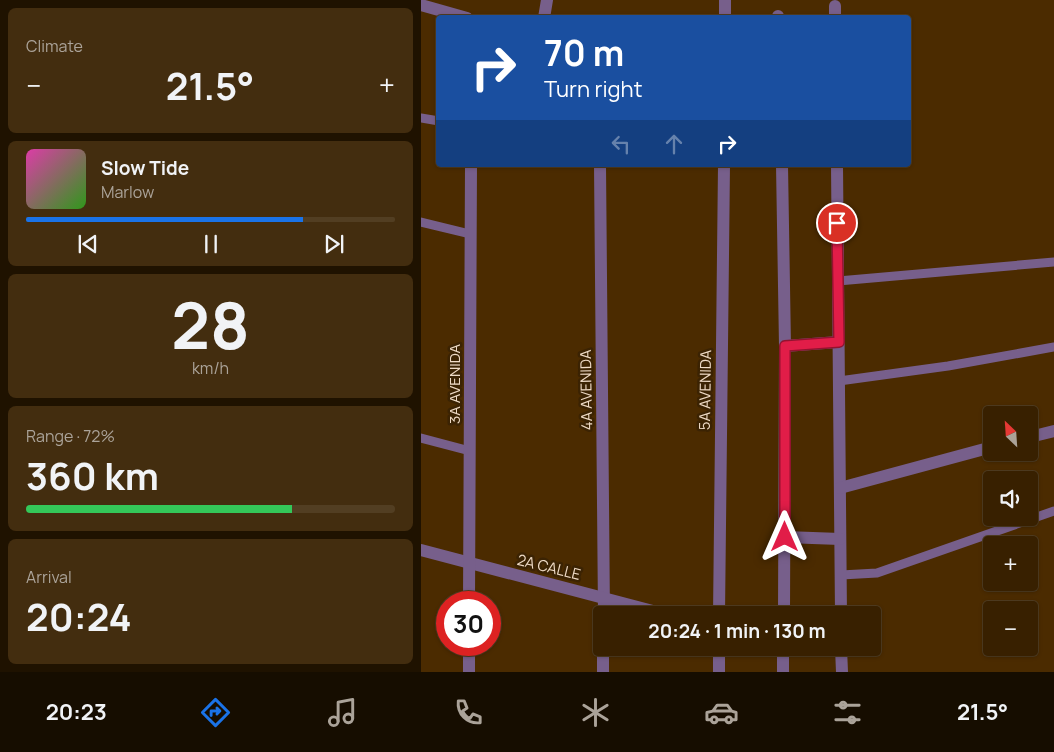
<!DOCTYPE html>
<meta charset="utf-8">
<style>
body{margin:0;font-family:Manrope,sans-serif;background:#432d0f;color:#f1f3f6;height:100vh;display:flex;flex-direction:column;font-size:19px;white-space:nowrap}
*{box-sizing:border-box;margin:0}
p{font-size:16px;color:#aba399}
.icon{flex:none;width:28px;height:28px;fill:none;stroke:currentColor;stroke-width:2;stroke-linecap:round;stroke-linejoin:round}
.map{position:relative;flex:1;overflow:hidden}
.drawer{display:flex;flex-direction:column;gap:8px;padding:8px;background:#1f1200;width:421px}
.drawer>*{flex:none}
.hud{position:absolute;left:15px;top:15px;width:475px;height:152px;border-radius:5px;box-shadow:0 1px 4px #0004,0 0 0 1px #523e22;background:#1a4fa0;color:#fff;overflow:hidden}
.needle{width:32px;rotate:335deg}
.controls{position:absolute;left:562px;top:406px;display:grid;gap:10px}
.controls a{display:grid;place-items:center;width:55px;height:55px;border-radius:5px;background:#382000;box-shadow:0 1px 4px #0004,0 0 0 1px #523e22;font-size:25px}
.speed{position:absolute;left:15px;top:591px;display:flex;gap:10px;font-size:25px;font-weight:700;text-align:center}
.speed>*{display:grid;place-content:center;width:65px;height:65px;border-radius:50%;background:#382000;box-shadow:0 1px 4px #0004,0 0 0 1px #523e22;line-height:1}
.speed .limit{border:8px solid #d22;background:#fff;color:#111}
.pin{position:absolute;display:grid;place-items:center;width:42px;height:42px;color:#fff;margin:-21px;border:2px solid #fff;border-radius:50%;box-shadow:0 1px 5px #0007}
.me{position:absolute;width:55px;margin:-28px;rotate:0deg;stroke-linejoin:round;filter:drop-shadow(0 0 4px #0008)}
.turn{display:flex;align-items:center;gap:18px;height:105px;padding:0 25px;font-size:22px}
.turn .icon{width:65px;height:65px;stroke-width:2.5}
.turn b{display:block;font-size:35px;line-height:42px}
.lanes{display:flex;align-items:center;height:48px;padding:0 25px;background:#0003;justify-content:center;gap:25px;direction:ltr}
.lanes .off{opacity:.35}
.big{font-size:38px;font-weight:700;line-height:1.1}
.drawer .card{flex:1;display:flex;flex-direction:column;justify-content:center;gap:8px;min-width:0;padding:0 18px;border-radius:8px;background:#432d0f}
.drawer .dial{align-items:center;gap:0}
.dial b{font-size:65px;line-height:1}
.song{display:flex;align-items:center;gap:15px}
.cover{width:60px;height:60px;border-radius:8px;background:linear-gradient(135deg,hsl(320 70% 55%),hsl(110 70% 35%))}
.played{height:5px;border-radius:2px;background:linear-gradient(90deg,#1a73e8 75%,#523e22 75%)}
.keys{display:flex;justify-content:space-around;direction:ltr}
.heat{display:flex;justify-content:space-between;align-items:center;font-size:28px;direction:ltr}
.charge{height:8px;border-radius:4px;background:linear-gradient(90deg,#34c759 72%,#523e22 0)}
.trip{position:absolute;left:172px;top:606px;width:288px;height:50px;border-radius:5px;background:#382000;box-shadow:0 1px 4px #0004,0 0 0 1px #523e22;font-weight:700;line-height:50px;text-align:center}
.tab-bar{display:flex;height:80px;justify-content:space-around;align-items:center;background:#160d00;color:#aba399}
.tab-bar .icon{width:35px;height:35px}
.tab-bar .active{color:#1a73e8}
.tab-bar b{font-size:22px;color:#f1f3f6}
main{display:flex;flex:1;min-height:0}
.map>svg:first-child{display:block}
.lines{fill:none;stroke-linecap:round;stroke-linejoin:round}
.service{stroke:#775f8b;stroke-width:9}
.minor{stroke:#775f8b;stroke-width:12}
.route-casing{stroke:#92132f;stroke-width:12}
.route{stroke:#e11d48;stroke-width:9}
.labels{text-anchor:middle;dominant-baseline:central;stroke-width:5;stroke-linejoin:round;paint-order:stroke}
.street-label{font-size:15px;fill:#efdbc6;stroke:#3b2303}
</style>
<main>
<section class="drawer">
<div class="card"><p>Climate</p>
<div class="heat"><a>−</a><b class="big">21.5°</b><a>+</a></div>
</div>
<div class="card">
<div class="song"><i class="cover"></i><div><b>Slow Tide</b><p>Marlow</p></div></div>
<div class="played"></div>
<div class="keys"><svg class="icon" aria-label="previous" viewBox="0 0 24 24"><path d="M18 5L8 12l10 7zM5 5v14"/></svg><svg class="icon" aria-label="pause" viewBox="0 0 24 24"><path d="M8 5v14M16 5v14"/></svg><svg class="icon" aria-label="next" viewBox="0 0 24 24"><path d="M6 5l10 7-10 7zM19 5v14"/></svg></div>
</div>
<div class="card dial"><b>28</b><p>km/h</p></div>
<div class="card"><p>Range · 72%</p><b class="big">360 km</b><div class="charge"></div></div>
<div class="card"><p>Arrival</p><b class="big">20:24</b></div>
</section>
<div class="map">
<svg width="633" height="672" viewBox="0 0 633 672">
<rect width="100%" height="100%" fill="#4b2b00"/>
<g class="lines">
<g class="service">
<polyline points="0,118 18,121"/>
<polyline points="0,222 49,234"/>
<polyline points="417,281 633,262"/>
<polyline points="418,381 527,366 633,347"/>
<polyline points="0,438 49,451"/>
<polyline points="420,575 456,573 633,511"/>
</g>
<g class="minor">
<polyline points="0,5 46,18"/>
<polyline points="414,6 414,18"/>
<polyline points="357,16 357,18"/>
<polyline points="123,18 126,0"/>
<polyline points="304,18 304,0"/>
<polyline points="179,165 183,615"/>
<polyline points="361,165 364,346 363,615"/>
<polyline points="416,165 420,615"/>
<polyline points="364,346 417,342"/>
<polyline points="609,437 633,431"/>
<polyline points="419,488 571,447"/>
<polyline points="364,537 419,539"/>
<polyline points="0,550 247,615"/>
<polyline points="48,602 50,165"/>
<polyline points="298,615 303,165"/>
<polyline points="420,648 421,672"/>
<polyline points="48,672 48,645"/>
<polyline points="182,672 182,648"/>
<polyline points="298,672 298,648"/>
<polyline points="362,672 362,648"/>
</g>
</g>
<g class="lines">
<g class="route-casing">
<polyline id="route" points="364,537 364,346 418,342 416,223"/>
</g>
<use href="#route" class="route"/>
</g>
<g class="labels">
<g class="street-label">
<text transform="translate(33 384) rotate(-90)">3A AVENIDA</text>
<text transform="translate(165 390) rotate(-91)">4A AVENIDA</text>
<text transform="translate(284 390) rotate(-89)">5A AVENIDA</text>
<text transform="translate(128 567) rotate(14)">2A CALLE</text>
</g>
</g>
</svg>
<div class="controls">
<a><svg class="needle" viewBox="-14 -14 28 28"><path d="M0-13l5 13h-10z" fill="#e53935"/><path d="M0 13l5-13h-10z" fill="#aba399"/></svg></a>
<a><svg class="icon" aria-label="sound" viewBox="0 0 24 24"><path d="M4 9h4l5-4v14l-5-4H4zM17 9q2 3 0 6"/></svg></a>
<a>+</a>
<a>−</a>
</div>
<div class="speed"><div class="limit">30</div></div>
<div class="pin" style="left:416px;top:223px;background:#d93025"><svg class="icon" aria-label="arrive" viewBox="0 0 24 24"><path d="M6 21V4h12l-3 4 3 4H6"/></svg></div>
<svg class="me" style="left:364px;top:537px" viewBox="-20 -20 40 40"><path d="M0-17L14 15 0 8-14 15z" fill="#e11d48" stroke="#fff" stroke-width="4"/></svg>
<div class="trip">20:24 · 1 min · 130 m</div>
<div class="hud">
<div class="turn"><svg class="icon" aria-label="right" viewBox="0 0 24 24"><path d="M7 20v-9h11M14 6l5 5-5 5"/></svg><div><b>70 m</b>Turn right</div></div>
<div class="lanes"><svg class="icon off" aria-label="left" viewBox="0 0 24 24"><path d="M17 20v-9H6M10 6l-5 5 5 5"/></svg><svg class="icon off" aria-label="ahead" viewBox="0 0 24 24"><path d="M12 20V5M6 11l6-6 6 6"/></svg><svg class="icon" aria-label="right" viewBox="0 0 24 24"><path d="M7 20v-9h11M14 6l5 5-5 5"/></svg></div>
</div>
</div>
</main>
<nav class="tab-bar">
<b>20:23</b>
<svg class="icon active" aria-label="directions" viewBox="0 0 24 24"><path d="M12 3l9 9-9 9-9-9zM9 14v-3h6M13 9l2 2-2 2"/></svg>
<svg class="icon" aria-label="music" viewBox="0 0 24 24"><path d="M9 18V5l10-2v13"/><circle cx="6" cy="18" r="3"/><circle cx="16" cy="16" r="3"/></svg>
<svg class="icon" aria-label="phone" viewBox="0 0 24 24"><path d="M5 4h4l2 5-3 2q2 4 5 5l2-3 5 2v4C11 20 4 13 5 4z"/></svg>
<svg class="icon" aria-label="climate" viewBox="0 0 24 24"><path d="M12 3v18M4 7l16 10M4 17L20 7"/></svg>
<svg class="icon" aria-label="car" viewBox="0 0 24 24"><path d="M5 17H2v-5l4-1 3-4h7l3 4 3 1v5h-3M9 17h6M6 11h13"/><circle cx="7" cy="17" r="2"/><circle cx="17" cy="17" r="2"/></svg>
<svg class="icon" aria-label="filters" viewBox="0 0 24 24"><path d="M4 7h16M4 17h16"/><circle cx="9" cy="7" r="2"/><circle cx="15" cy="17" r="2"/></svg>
<b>21.5°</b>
</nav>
